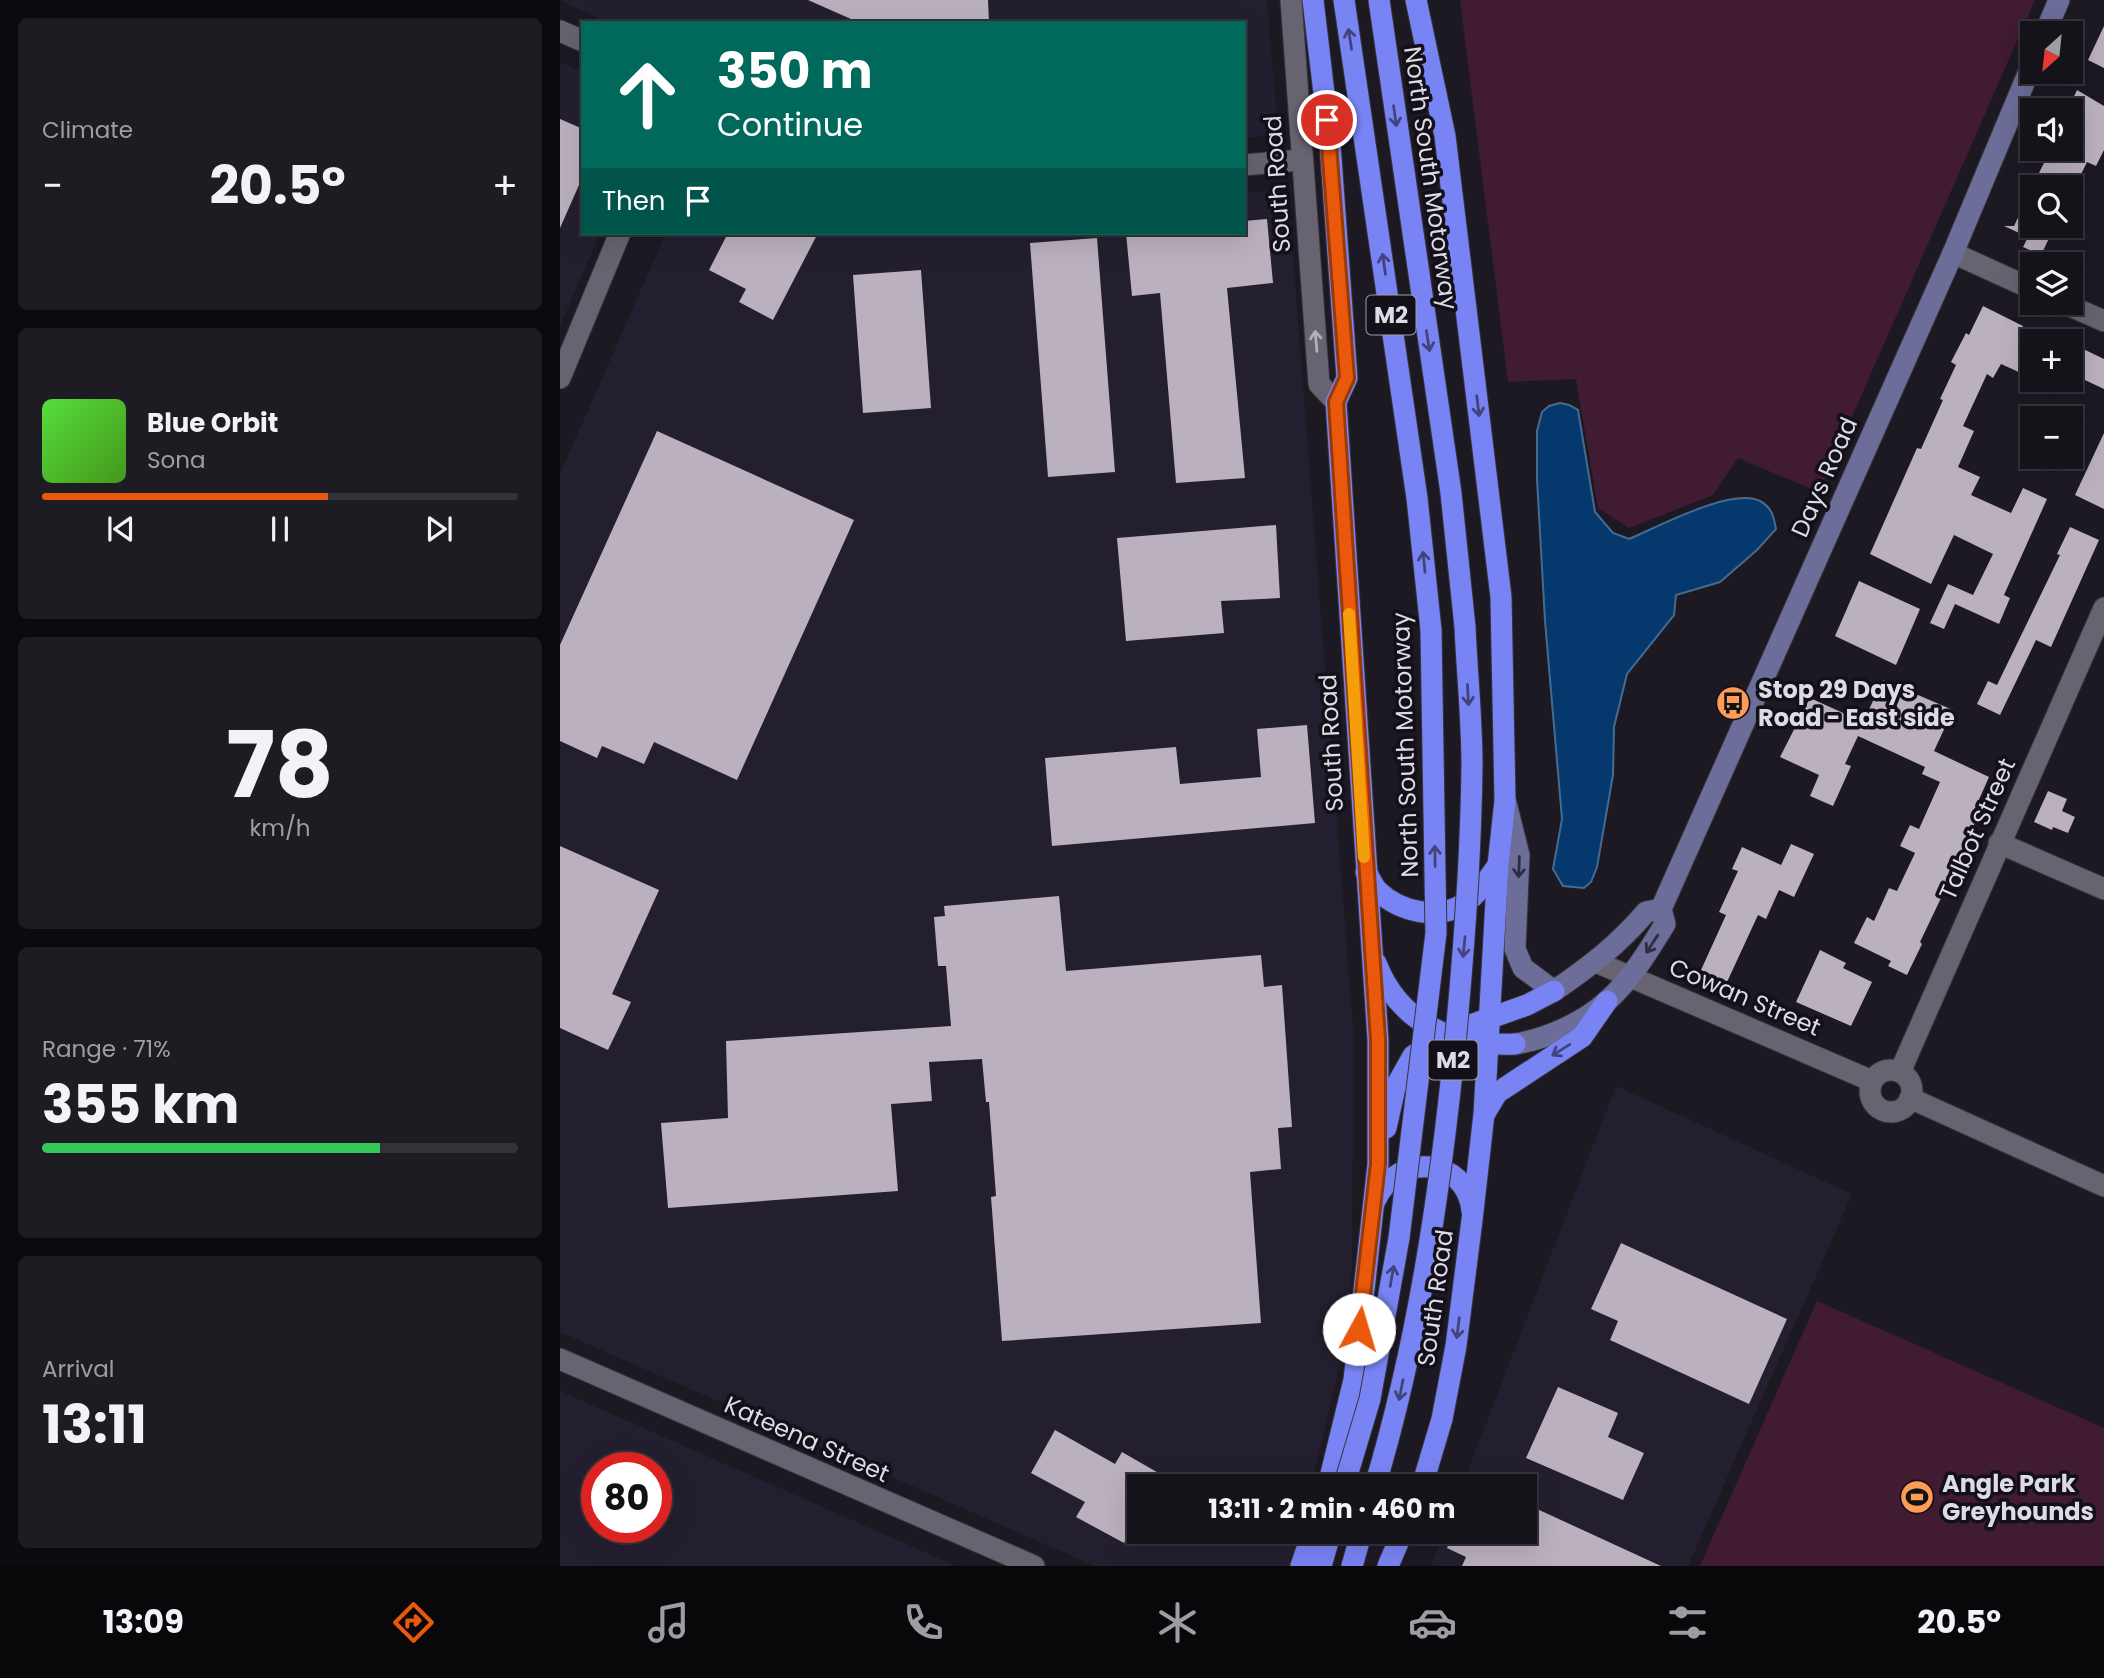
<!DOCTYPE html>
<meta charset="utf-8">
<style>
body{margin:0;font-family:Poppins,sans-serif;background:#1e1c23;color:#f1f3f6;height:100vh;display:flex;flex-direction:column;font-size:26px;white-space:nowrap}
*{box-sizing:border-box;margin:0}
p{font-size:23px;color:#9d9ea2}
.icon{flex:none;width:38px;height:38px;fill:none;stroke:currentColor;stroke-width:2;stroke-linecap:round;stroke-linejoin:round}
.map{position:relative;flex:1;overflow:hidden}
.panel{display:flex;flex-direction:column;gap:18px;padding:18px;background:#0c0a0e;width:560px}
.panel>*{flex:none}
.banner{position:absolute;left:21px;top:21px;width:665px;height:214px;border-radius:0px;box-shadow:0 7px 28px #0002,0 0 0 2px #343239;background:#00695c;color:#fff;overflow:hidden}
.needle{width:46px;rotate:207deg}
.tools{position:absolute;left:1460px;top:21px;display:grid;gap:14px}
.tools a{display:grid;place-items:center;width:63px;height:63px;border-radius:0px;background:#15131a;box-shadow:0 7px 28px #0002,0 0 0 2px #343239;font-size:35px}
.speed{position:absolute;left:21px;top:1452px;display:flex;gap:14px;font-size:35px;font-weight:700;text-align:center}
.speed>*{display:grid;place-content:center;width:91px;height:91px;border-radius:50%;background:#15131a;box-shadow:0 7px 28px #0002,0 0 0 2px #343239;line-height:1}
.speed .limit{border:10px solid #d22;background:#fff;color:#111}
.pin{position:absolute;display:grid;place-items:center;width:60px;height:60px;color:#fff;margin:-30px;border:4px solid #fff;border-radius:50%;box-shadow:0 2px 7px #0007}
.me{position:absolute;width:77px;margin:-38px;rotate:6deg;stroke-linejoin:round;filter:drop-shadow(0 0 5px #0008)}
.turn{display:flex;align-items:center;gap:24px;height:147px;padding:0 21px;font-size:32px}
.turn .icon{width:91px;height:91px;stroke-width:2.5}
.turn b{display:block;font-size:49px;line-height:60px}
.then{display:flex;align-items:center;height:66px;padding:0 21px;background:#0003;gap:14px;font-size:26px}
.big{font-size:52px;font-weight:700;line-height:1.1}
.panel .tile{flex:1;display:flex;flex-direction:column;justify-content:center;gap:10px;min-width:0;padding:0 24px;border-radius:10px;background:#1e1c23}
.panel .dial{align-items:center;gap:0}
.dial b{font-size:91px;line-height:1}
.song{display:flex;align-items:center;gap:21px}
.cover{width:84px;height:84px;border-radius:10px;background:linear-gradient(135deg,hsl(110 70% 55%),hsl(100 70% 35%))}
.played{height:7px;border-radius:4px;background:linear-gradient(90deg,#ea580c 60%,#343239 60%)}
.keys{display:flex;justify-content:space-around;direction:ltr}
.heat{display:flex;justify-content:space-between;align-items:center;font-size:38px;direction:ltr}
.charge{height:10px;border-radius:5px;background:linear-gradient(90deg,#34c759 71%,#343239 0)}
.trip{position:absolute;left:567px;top:1474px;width:410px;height:70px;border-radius:0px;background:#15131a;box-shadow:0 7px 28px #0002,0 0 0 2px #343239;font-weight:700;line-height:70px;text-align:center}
.dock{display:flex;height:112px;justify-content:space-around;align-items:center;background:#08080a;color:#9d9ea2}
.dock .icon{width:49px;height:49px}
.dock .selected{color:#ea580c}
.dock b{font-size:32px;color:#f1f3f6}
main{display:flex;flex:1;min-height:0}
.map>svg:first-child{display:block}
.built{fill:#241f2f;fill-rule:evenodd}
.green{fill:#401b31}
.water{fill:#05396d;stroke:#466a90;stroke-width:2}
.building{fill:#bbb0bd}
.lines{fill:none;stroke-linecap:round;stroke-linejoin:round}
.street-casing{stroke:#36343b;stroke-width:23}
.secondary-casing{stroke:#36343b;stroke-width:23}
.highway-casing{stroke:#36343b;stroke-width:23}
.street{stroke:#676370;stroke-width:21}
.secondary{stroke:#6c6d98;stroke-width:21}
.highway{stroke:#7984f4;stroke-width:21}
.highway-bridge-casing{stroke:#36343b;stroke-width:23;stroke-linecap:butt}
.highway-bridge{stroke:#7984f4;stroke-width:21}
.oneway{stroke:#41447c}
.oneway2{stroke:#b4b1bb}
.oneway3{stroke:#2e2c40}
.route-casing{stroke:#983908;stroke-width:18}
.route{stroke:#ea580c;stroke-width:12}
.slow{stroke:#f59e0b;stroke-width:12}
.labels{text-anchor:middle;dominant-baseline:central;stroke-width:7;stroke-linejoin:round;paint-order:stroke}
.shield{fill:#13101a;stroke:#a09ea7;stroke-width:2}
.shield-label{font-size:23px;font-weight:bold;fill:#dddbe3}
.street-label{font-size:24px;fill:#dddbe3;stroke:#13101a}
.poi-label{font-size:24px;font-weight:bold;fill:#dddbe3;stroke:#13101a;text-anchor:start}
</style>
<main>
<section class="panel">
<div class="tile"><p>Climate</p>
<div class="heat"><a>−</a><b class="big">20.5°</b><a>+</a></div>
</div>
<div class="tile">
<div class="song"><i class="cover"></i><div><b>Blue Orbit</b><p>Sona</p></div></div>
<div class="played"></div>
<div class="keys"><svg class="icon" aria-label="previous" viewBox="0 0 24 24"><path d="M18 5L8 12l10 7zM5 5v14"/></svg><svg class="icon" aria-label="pause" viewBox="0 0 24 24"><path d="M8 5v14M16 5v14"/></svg><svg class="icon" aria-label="next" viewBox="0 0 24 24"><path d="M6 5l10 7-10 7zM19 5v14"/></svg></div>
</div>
<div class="tile dial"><b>78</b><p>km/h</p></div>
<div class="tile"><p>Range · 71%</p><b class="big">355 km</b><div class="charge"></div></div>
<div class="tile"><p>Arrival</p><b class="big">13:11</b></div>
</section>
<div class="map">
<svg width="1544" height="1566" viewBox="0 0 1544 1566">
<rect width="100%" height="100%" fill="#1c1923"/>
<g class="built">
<polygon points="0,0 707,0 717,125 708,136 684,138 684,23 48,23"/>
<polygon points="0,62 23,72 23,233 40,233 0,326"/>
<polygon points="712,191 721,194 729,205 794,1041 791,1317 751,1486 579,1486 579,1531 740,1531 731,1566 535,1566 0,1332 0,474 106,233 684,233 684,192"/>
<polygon points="1056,1086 1292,1194 1128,1566 871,1566 884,1531 964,1531 964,1486 902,1486"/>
<path d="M0 1391 396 1566H0ZM37 1468H96V1528H37Z"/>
</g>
<g class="green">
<polygon points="900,0 1475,0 1259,492 1178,458 1153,495 1069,528 1038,508 1016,379 948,382"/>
<polygon points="1257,1301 1544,1428 1544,1566 1140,1566"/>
</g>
<path class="water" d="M1000 403 1009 405 1018 410 1035 512 1053 533 1069 539C1098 527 1171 487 1200 501 1212 507 1214 518 1216 529L1197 550 1160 582 1116 595 1114 615 1067 674 1054 727 1053 775 1037 867 1031 882 1024 888 1003 886 993 869 1002 819 985 621 977 479V431L982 412 989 406Z"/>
<g class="building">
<polygon points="248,0 428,0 429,23 300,23"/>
<polygon points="1544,26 1544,68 1528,60"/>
<polygon points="1517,90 1544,106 1544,150 1536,166 1527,162 1510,197 1510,187 1472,187 1491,149 1510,149 1510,105"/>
<polygon points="0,119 23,129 23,176 0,228"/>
<polygon points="1472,188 1472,226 1495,226 1481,255 1463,247 1468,237 1444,226 1454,226"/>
<polygon points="707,219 713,283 667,288 685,478 616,483 600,293 572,296 566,233 684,233 684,221"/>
<polygon points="168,233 258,233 213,320 179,302 186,289 149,270"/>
<polygon points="537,238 555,472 488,477 470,243"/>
<polygon points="361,270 371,408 303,413 293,275"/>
<polygon points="1423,306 1463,326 1461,331 1472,337 1472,378 1441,364 1433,378 1427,374 1403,426 1414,431 1398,467 1420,477 1411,495 1451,513 1463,488 1487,499 1444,595 1450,598 1439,624 1395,604 1384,629 1370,623 1388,584 1413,595 1433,554 1394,535 1371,584 1310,554 1357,448 1361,449 1383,400 1380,399 1396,365 1391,362 1406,333 1409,335"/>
<polygon points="1519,347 1544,359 1544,389 1510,373 1510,366"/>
<polygon points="97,431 294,520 177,780 94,742 84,764 42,746 37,758 0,741 0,645"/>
<polygon points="1544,433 1544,509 1515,495"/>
<polygon points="716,525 720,598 661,601 664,633 566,641 557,538"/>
<polygon points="1510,527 1539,540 1491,647 1476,640 1440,715 1417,704 1428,681 1437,685 1500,555 1497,554"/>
<polygon points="1299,581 1360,609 1336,665 1275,636"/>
<polygon points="1323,680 1393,710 1374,751 1429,777 1413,813 1418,815 1404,850 1360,942 1362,944 1347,975 1328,966 1331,961 1294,943 1307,917 1314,921 1329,888 1337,891 1355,853 1340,846 1350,825 1359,829 1380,782 1362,774 1365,767 1298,736 1285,764 1291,766 1273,806 1250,796 1259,775 1220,757 1250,698 1303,722"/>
<polygon points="747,725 755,823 492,846 485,758 616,747 620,784 701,777 697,729"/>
<polygon points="1488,791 1507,799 1502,811 1515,817 1508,833 1493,827 1492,830 1474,822"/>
<polygon points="1231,844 1254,854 1234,897 1219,890 1206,919 1198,915 1167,982 1141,970 1166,915 1159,912 1178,871 1172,869 1182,847 1221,865"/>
<polygon points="0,846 99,890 52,994 71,1002 48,1050 0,1028"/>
<polygon points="499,896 506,971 701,955 704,987 722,985 732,1127 718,1128 721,1169 690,1172 701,1323 442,1341 431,1197 436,1196 429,1102 426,1102 422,1059 369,1062 372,1101 331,1104 338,1191 108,1208 101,1123 168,1118 166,1041 391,1026 386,966 378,966 374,917 385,916 384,906"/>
<polygon points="1260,950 1286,963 1283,968 1312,982 1291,1026 1236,1002"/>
<polygon points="1061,1243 1227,1319 1189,1404 1050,1340 1058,1321 1031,1309"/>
<polygon points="998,1387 1058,1413 1048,1437 1084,1453 1063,1500 966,1458"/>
<polygon points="495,1430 555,1464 562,1452 602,1475 596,1486 579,1486 579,1515 564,1543 516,1517 525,1502 471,1473"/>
<polygon points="964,1503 1101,1566 902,1566 906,1557 887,1548 894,1531 964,1531"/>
</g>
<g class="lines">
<g class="street-casing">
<g id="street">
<polyline points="731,0 759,384 776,402"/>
<polyline points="0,31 23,41"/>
<polyline points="684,165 741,160"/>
<polyline points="1393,253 1472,289"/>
<polyline points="1503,303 1544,321"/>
<polyline points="0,378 60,233"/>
<polyline points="1439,843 1544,889"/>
<polyline points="1036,962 1312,1081"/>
<circle cx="1331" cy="1091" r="21"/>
<polyline points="1340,1072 1544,608"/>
<polyline points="1350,1098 1544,1186"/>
<polyline points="0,1359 474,1566"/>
</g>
</g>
<g class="secondary-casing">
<g id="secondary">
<polyline points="1485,33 1499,0"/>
<path d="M946 803 959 855 955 949 963 968 994 991C1029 967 1059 944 1086 912L1101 909"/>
<path d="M955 1044C986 1039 1023 1023 1047 1001 1071 980 1089 950 1105 924L1101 909 1393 253 1472 64"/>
</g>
</g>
<g class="highway-casing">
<g id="highway">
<polyline points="753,0 770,144 787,378 776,402 818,1040 818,1164 794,1380 768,1486"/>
<polyline points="784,0 857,498 871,630"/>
<polyline points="819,0 891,493 905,627"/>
<polyline points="856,0 885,136 941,597 945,800 938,865 924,1114 912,1220 896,1346 882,1419 862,1486"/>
<path d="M806 872C810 878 813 886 818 891 840 912 879 921 905 903 920 892 928 879 938 865"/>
<path d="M816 963C839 1023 893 1047 955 1044"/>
<polyline points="925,1113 937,1093 1022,1037 1047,1001"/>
<polyline points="826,1128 835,1088 853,1056 885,1034 967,1005 994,991"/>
<path d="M815 1201C837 1151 907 1157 912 1211"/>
<polyline points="741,1566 753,1531"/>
<polyline points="761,1566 771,1531"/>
<polyline points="792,1566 802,1531"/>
<polyline points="828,1566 843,1531"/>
</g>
</g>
<use href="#street" class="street"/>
<use href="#secondary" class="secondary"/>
<use href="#highway" class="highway"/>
<g class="highway-bridge-casing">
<g id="highway-bridge">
<polyline points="784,1486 810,1399 839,1238 876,933 871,630"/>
<path d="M815 1486C858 1342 880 1193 895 1044 904 951 911 858 912 765 912 719 907 673 905 627"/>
</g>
</g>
<use href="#highway-bridge" class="highway-bridge"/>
</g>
<defs><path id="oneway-shaft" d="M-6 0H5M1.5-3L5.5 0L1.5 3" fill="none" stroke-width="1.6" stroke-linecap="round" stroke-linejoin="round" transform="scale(1.75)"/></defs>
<g class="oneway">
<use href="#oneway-shaft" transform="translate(790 39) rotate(-99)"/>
<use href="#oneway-shaft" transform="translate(835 116) rotate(82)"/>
<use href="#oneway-shaft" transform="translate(824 264) rotate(-98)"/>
<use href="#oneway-shaft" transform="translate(868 341) rotate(81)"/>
<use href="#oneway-shaft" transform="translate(918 406) rotate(83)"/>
<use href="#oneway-shaft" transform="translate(864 562) rotate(-96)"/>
<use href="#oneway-shaft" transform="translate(908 695) rotate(87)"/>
<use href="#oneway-shaft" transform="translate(875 856) rotate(-91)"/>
<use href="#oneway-shaft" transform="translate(904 947) rotate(96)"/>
<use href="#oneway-shaft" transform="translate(1001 1050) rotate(148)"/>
<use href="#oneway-shaft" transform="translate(832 1276) rotate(-80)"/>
<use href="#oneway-shaft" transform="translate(898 1328) rotate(97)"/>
<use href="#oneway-shaft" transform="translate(841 1390) rotate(101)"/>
</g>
<use class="oneway2" href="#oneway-shaft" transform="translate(756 341) rotate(-95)"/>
<g class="oneway3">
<use href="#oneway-shaft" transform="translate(959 867) rotate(92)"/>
<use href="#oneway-shaft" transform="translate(1092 944) rotate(123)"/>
</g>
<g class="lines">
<g class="route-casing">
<polyline id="route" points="767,120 787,378 776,402 818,1040 818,1164 799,1329"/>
</g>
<use href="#route" class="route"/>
<polyline class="slow" points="789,614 804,857"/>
</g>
<defs>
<g id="bus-disc" transform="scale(1.75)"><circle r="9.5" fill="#fd9c56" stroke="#13101a"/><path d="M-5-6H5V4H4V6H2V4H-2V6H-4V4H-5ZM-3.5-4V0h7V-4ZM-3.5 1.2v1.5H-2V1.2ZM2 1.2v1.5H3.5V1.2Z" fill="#111"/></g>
<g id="stadium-disc" transform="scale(1.75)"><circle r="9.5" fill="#fd9c56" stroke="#13101a"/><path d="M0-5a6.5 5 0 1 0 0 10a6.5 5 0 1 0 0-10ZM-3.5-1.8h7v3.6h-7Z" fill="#111"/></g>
</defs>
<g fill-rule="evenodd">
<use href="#bus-disc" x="1173" y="703"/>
<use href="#stadium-disc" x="1357" y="1497"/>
</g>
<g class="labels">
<g class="shield">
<rect x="806.5" y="295.5" width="49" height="39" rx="5"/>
<rect x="868.5" y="1040.5" width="49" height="39" rx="5"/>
</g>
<g class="shield-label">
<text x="831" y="315">M2</text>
<text x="893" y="1060">M2</text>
</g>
<g class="street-label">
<text transform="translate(871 178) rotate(82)">North South Motorway</text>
<text transform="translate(717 184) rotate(-94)">South Road</text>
<text transform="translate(1264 477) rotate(-66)">Days Road</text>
<text transform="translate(771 743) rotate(-93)">South Road</text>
<text transform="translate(845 745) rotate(-92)">North South Motorway</text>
<text transform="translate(1417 829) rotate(-66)">Talbot Street</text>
<text transform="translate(1185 997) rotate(23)">Cowan Street</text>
<text transform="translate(875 1298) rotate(-82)">South Road</text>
<text transform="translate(247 1439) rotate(24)">Kateena Street</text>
</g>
<g class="poi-label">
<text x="1198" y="689">Stop 29 Days<tspan x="1198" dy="28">Road - East side</tspan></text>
<text x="1382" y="1483">Angle Park<tspan x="1382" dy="28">Greyhounds</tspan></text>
</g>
</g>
</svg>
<div class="tools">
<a><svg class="needle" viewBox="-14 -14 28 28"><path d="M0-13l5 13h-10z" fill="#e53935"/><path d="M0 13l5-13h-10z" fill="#9d9ea2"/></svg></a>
<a><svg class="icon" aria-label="sound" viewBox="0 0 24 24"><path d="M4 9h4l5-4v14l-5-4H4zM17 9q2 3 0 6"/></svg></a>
<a><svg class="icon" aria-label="search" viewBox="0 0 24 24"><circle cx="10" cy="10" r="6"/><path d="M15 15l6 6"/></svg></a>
<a><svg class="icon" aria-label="layers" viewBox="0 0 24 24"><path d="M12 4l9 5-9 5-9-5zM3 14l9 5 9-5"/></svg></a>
<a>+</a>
<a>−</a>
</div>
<div class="speed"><div class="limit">80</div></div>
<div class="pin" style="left:767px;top:120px;background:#d93025"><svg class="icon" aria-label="arrive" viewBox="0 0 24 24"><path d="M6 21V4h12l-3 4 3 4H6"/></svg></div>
<svg class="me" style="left:799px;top:1329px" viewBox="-20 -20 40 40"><circle r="19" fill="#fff"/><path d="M0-13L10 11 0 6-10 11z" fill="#ea580c"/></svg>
<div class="trip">13:11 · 2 min · 460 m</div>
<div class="banner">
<div class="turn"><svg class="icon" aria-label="ahead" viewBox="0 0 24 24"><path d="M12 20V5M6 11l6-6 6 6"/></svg><div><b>350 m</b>Continue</div></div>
<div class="then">Then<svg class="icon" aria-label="arrive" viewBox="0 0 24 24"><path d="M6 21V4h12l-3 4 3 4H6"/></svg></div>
</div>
</div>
</main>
<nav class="dock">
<b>13:09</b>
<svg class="icon selected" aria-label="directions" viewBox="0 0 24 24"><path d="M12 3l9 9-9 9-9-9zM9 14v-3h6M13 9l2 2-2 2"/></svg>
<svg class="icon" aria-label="music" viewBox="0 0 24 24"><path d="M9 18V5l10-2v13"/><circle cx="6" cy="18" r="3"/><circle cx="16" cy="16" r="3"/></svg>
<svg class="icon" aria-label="phone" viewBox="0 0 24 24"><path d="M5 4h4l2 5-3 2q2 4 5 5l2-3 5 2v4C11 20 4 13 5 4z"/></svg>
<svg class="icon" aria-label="climate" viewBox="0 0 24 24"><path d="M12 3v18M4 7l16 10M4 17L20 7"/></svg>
<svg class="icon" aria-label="car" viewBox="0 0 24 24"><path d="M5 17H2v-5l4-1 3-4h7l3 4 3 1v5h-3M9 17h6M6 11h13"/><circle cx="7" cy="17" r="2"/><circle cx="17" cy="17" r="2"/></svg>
<svg class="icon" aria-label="filters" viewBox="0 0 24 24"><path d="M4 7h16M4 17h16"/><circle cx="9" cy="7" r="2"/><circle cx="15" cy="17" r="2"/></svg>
<b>20.5°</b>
</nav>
